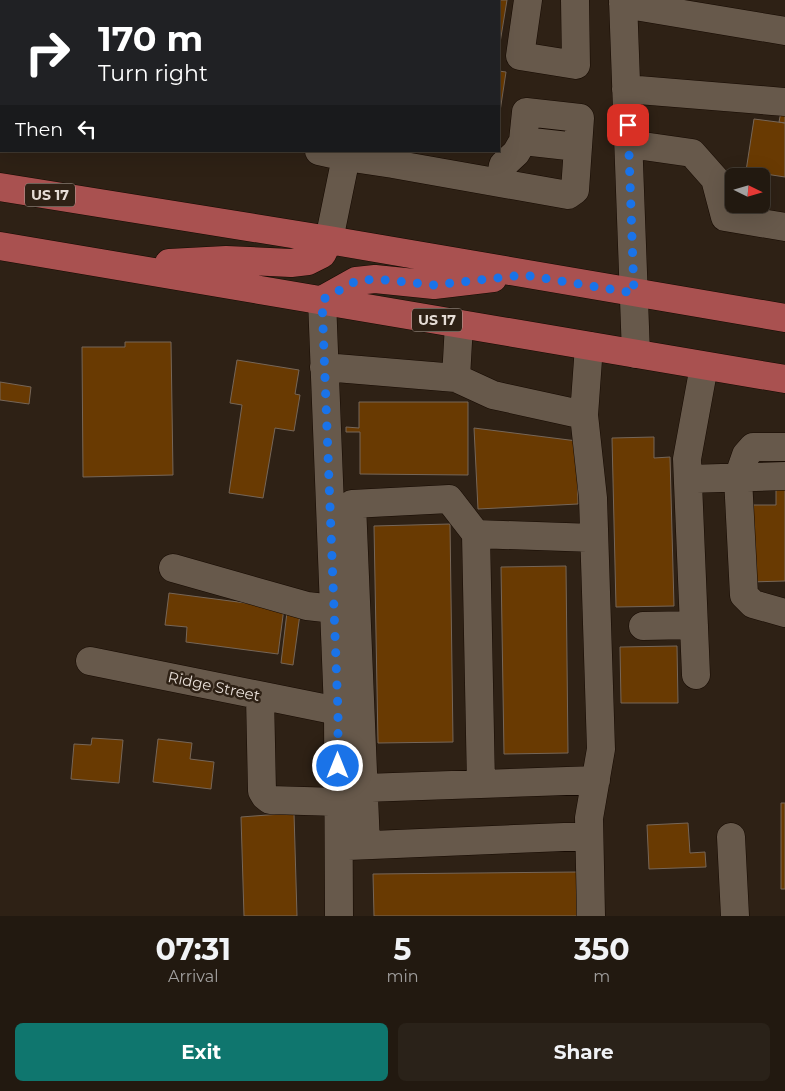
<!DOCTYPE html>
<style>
body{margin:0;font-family:Montserrat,sans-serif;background:#2a2219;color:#f1f3f6;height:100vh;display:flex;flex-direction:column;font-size:19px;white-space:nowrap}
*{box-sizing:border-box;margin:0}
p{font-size:16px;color:#a2a09f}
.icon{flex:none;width:28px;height:28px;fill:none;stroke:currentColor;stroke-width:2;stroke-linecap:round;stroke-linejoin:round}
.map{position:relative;height:916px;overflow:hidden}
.drawer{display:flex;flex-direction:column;background:#221910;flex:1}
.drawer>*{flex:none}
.banner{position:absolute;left:0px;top:0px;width:500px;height:152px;box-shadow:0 5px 20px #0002,0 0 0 1px #3f3830;background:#202124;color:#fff;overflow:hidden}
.needle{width:32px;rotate:95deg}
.buttons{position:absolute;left:725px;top:168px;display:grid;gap:10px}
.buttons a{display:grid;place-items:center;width:45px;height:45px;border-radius:8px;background:#221910;box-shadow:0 5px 20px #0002,0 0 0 1px #3f3830;font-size:25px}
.pin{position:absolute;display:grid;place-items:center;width:42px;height:42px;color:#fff;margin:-21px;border-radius:10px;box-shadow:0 2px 8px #0006}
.me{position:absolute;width:55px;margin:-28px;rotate:0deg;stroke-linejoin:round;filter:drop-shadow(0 0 4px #0008)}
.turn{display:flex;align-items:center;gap:18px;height:105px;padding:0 15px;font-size:22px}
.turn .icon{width:65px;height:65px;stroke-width:2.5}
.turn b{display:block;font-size:35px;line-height:42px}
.then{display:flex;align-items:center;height:48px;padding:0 15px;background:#0003;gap:10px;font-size:19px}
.eta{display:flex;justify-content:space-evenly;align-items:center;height:85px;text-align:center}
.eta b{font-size:30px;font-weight:700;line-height:35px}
.primary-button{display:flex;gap:10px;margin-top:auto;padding:10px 15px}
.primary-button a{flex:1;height:58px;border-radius:8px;background:#0f766e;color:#fff;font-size:20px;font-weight:700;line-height:58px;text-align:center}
.primary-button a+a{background:#2a2219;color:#f1f3f6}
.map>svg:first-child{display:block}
.building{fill:#693a02;stroke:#766658}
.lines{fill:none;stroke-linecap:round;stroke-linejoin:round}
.minor-casing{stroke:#160a02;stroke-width:29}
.major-casing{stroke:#160a02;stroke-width:29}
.minor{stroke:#67594b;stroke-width:28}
.major{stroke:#a95150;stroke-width:28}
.route{stroke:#1a73e8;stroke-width:9;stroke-dasharray:0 16.2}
.labels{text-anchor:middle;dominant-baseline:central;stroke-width:5;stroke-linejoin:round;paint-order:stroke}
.shield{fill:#2e2115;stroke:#afa59c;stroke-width:1}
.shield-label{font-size:14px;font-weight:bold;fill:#e6ddd6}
.street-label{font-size:15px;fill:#e6ddd6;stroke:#2e2115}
</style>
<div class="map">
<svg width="785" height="916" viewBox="0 0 785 916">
<rect width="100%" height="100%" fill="#2e2115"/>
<path class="building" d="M66,0h70l8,1h-78z
M451,0h56l-8,49v-48h-48z
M499,71l7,1 -7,46z
M785,91v32l-6,-1z
M754,119l31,4v54l-39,-6z
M125,342h46l2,133 -90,2 -1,-130h43z
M237,360l62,10 -4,24 5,1 -6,36 -19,-3 -12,70 -34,-5 13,-88 -12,-2z
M0,382l31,5 -2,17 -29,-4z
M359,402h109v73l-108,-1v-42h-14v-5l13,1z
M474,428l103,13 1,63 -100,5z
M654,437v21l16,-1 4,149 -58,1 -4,-169z
M776,485h9v96l-35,1 -1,-77h27z
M450,524l3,218 -75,1 -4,-217z
M566,566l2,187 -64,1 -3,-187z
M169,593l115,15 -6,46 -92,-12 1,-15 -22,-2z
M287,612l13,2 -7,51 -12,-2z
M677,646l1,57h-57l-1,-56z
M92,738l31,2 -4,43 -48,-4 3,-35 17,1z
M158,739l34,4 -2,16 24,3 -3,27 -58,-7z
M781,803h4v86h-4z
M294,813l3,103h-53l-3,-99z
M688,823l2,30 15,-1 1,15 -57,2 -2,-44z
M577,872v44h-203l-1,-42z"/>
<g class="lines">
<defs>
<path id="minor" d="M528,0l-8,56 56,9 -1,-65
M623,0l13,354
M422,1l1,-1
M623,4l162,27
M626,89l159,13
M523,141l54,6
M629,144l63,9 23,26 10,38 60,10
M319,151l27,6 -17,83
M346,157l47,7 2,-13
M393,164l175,31 7,-5 5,-72 -54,-6 -3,29 -7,12 -13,12 -3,18
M322,300l16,411 1,205
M589,346l-5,69 9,83 8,251 -12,69 2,98
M324,367l132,11 3,-54
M456,378l37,17 91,20
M785,447h-32l-7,8 -8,23 6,117 9,9 32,9
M688,479l97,-3
M476,534l5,250
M173,568l134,38 27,3
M643,626l51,-1
M90,661l248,50
M696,675l-9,-216 17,-93
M260,696l2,95 3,5 5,4 68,2
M364,788l232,-8
M731,837l4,79
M366,845l-14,-341 97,-5 27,35 118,4
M348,846l241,-10"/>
<path id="major" d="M0,187l329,53 456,78
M0,246l785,133
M169,263l57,-3 65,3 17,-2 14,-7 7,-14
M322,300l34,-19 19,-2 59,6 59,-7"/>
</defs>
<use href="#minor" class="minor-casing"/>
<use href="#major" class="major-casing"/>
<use href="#minor" class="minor"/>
<use href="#major" class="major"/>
</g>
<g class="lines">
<path class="route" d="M338,766v-54l-16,-412 34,-19 20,-2 58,6 90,-10 110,18 -6,-168"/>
</g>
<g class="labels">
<g class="shield">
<rect x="25" y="183.5" width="50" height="23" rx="4"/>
<rect x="412" y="308.5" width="50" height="23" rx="4"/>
</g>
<g class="shield-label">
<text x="50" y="195">US 17</text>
<text x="437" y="320">US 17</text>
</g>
<g class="street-label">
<text transform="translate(214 686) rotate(12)">Ridge Street</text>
</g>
</g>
</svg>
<div class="buttons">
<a><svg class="needle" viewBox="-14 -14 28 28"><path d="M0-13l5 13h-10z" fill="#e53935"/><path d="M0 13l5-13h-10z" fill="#a2a09f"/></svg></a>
</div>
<div class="pin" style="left:628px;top:125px;background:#d93025"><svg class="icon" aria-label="arrive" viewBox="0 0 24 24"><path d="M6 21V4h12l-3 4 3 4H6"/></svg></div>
<svg class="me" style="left:338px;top:766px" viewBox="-20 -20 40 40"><circle r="17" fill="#1a73e8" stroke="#fff" stroke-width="3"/><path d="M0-11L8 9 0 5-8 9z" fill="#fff"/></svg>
<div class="banner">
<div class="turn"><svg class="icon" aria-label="right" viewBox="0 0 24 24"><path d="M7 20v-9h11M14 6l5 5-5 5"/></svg><div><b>170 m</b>Turn right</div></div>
<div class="then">Then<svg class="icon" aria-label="left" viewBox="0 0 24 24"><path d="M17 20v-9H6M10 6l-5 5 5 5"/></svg></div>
</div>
</div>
<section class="drawer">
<div class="eta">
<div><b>07:31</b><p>Arrival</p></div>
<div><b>5</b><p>min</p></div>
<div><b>350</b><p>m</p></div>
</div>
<div class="primary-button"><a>Exit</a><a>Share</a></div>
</section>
